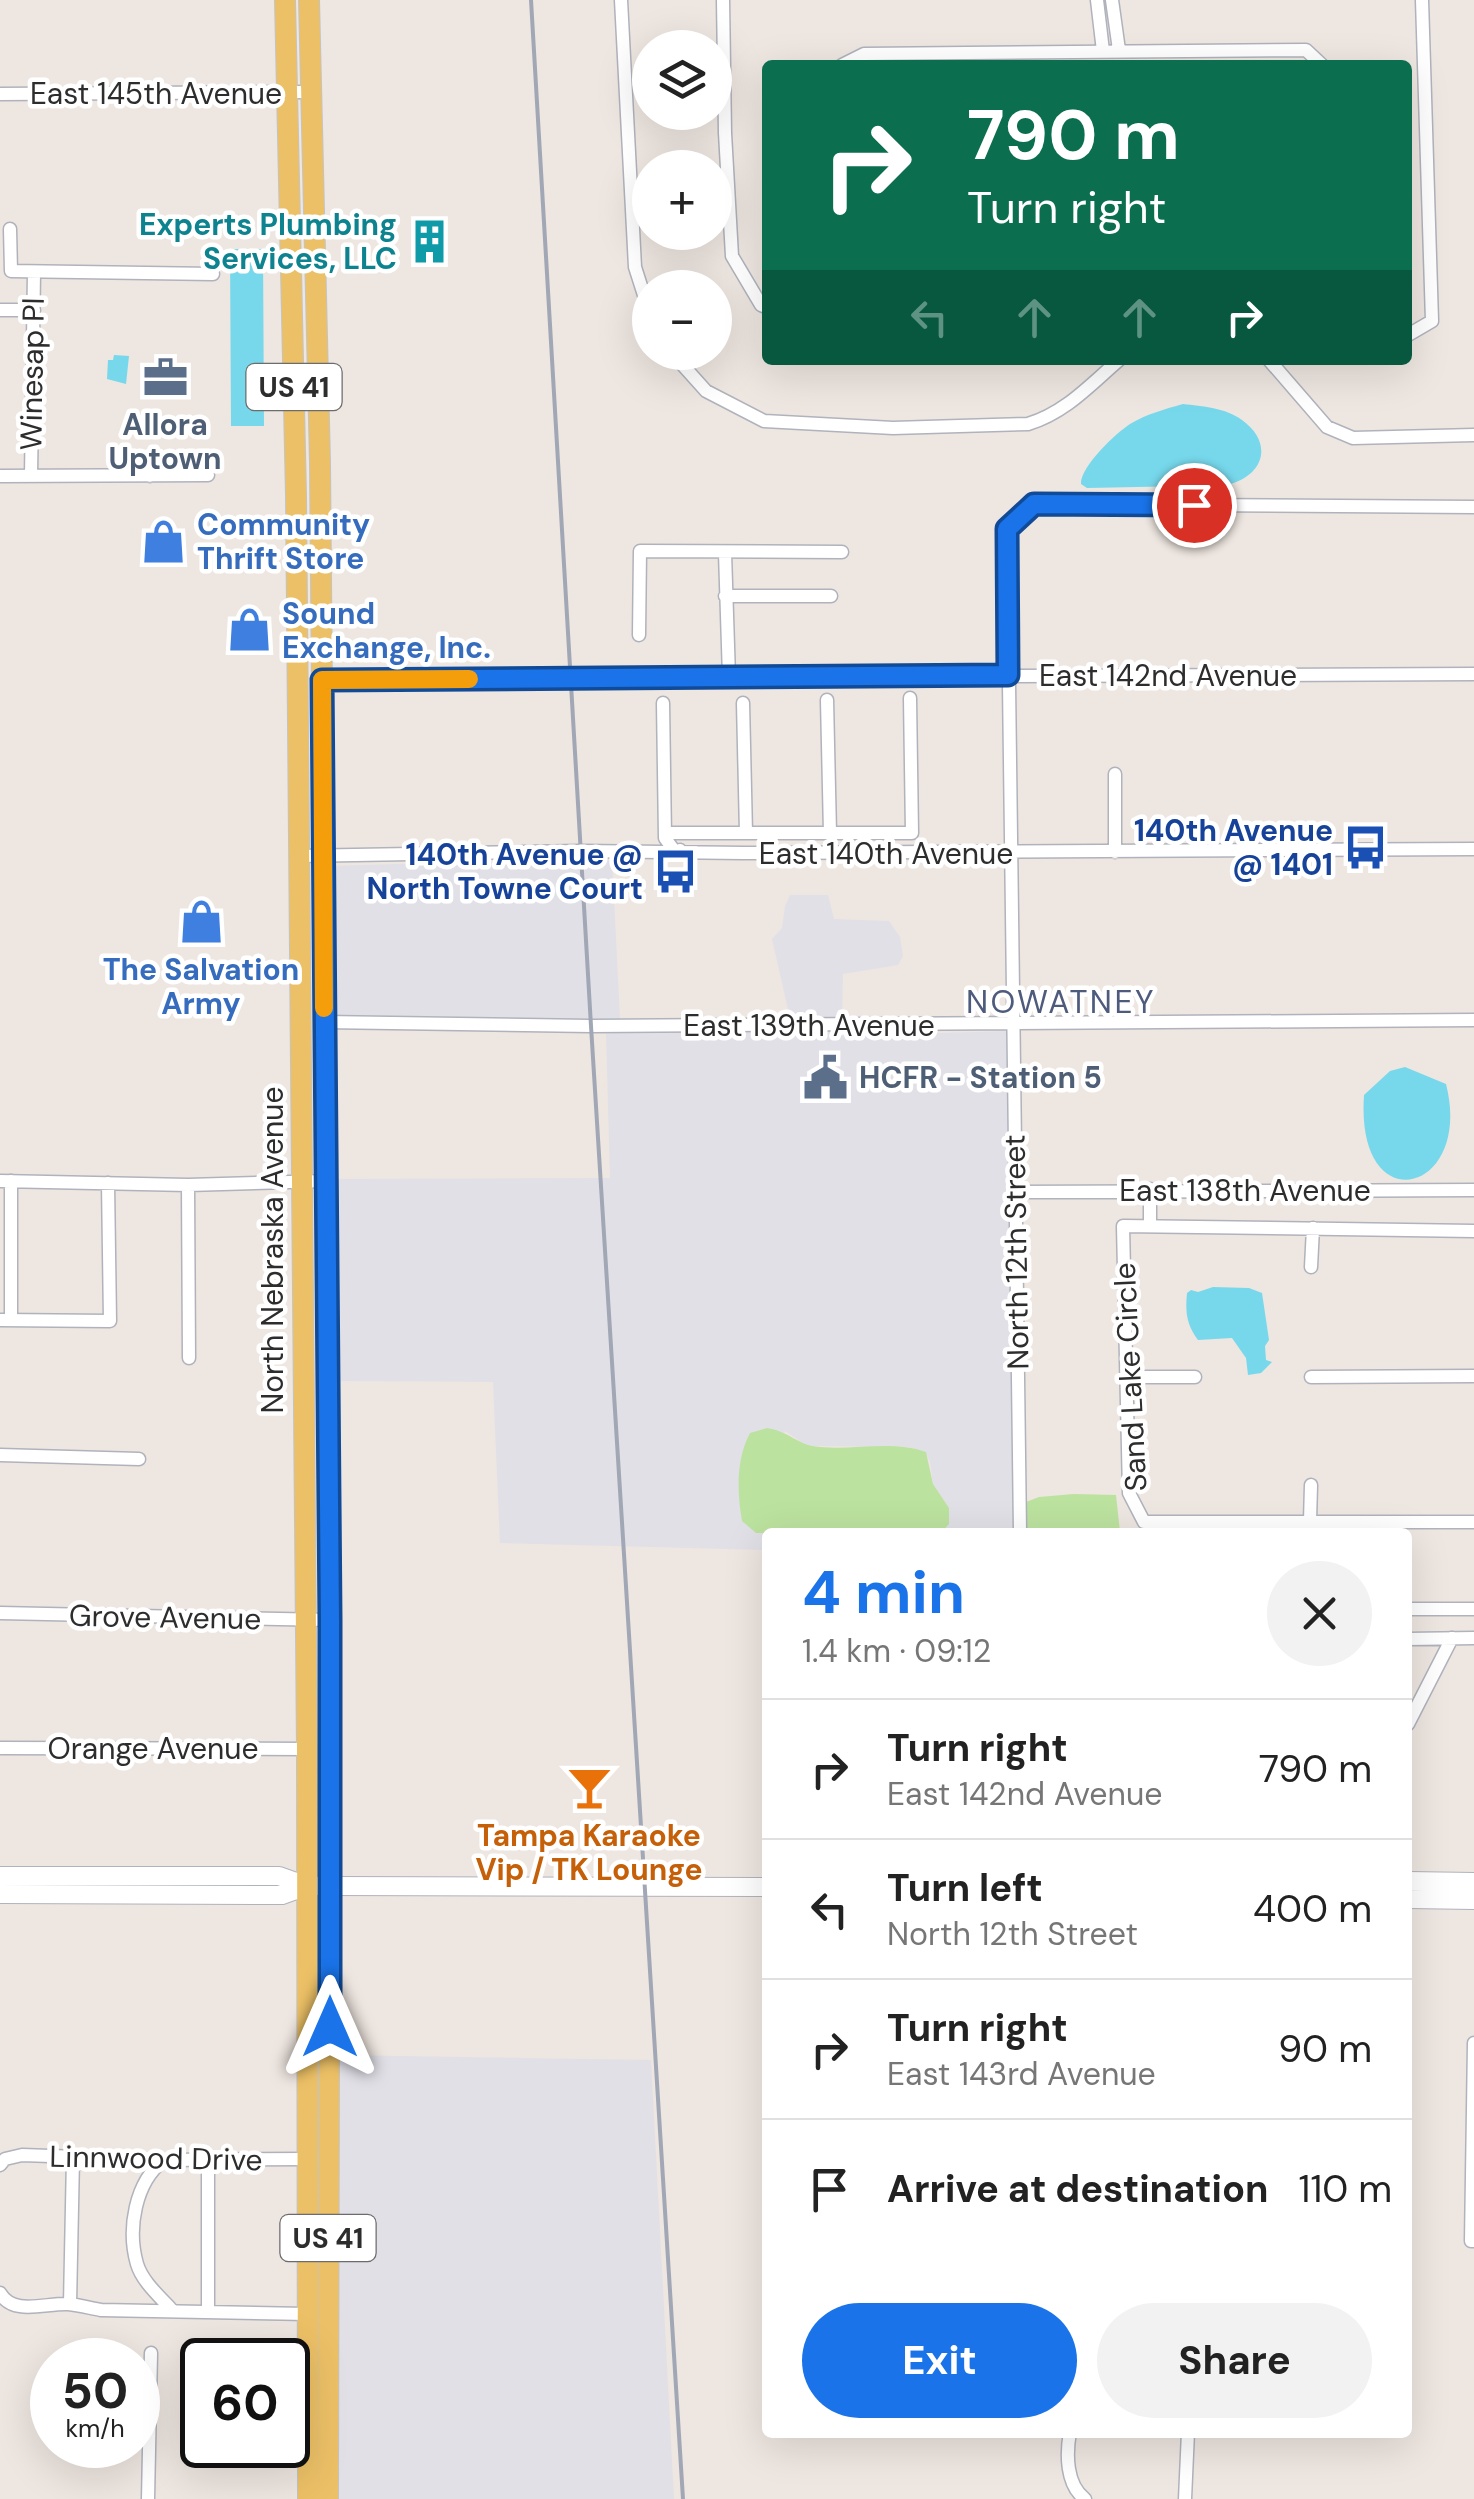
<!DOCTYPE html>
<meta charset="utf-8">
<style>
body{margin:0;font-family:"DM Sans",sans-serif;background:#f2f2f2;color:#222;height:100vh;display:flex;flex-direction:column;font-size:38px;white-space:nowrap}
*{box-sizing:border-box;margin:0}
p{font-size:32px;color:#767676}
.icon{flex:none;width:55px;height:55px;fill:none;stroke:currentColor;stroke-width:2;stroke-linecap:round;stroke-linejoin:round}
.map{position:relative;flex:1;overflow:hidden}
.panel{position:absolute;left:762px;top:1528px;width:650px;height:910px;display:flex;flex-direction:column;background:#fff;border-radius:10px;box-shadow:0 10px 40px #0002}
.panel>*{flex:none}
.top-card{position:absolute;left:762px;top:60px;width:650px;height:305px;border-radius:10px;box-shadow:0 10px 40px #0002;background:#0b6e4f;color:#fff;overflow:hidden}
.tools{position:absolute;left:632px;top:30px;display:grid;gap:20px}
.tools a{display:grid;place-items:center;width:100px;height:100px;border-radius:50%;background:#fff;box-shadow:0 10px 40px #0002;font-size:50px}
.speed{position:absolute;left:30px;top:2338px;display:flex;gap:20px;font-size:50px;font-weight:700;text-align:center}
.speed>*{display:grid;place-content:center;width:130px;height:130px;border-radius:50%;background:#fff;box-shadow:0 10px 40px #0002;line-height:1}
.speed small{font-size:25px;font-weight:400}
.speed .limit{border:5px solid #111;border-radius:15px;background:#fff;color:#111}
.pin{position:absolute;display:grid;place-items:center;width:85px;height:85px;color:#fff;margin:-42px;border:5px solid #fff;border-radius:50%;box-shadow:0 2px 10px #0007}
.me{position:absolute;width:110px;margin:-55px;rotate:0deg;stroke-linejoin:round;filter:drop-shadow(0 0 8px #0008)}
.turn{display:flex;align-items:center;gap:35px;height:210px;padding:0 40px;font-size:45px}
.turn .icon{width:130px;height:130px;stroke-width:2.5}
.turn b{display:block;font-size:70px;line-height:85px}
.lanes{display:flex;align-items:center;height:95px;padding:0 40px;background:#0003;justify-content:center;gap:50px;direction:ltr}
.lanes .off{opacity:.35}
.round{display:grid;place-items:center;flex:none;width:105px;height:105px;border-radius:52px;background:#f2f2f2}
.headline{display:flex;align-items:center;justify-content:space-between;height:170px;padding:0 40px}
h1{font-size:60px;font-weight:700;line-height:75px;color:#1a73e8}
.button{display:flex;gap:20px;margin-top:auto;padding:20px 40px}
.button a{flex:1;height:115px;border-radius:60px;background:#1a73e8;color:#fff;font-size:40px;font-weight:700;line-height:115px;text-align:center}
.button a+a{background:#f2f2f2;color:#222}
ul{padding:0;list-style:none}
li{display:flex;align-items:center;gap:30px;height:140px;padding:0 40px;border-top:2px solid #e0e0e0}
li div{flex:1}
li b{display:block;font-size:38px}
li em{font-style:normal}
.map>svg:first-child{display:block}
.industrial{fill:#e1e0e7}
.green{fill:#bce29f}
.water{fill:#77d8eb}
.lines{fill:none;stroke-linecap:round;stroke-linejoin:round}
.street-casing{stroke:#b0b3bc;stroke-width:15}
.secondary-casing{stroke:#b0b3bc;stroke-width:20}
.primary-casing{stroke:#c4c4c4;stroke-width:22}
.street{stroke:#fff;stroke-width:12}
.secondary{stroke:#fff;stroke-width:18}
.primary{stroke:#ecc066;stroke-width:20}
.rail{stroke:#a2a7b6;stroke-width:4}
.route-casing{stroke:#114b97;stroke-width:25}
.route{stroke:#1a73e8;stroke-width:18}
.slow{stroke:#f59e0b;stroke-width:18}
.labels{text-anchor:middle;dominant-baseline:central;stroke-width:9;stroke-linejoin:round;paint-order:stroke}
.shield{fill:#fff;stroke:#6c6c6c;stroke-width:2.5}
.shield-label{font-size:28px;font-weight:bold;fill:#2d2d2d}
.street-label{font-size:30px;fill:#2d2d2d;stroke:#fff}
.culture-label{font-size:30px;font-weight:bold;fill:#0d838f;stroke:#fff;text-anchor:end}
.service-label{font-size:30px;font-weight:bold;fill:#4e5e75;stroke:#fff}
.shop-label{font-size:30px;font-weight:bold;fill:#366cbe;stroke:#fff;text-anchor:start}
.transit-label{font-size:30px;font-weight:bold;fill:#164399;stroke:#fff;text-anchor:end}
.food-label{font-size:30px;font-weight:bold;fill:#c56008;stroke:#fff}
.neighbourhood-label{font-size:32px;letter-spacing:2.5px;fill:#4e5b7d;stroke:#fff}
</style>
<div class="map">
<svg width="1474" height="2499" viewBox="0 0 1474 2499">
<rect width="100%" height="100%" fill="#eee6e0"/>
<path class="industrial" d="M612,858l8,161 -290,-4 -2,-149z
M790,895h38l6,24 55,2 11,16 3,19 -5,9 -55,9 -1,44h-52l-18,-79 10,-11 3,-22z
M841,1031l1,5 166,-5 6,501h-72l7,-8v-16l-16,-24 -3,-22 -5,-10 -17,-5 -101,-1 -22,-15 -29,102h11v17l-267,-7 -7,-161 -160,-1 -2,-202 279,-1 -4,-146z
M337,2055l314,5 23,439h-336z"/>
<path class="green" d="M767,1428c20,3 30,15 45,18 37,6 78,-7 114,6l7,32 16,24v16l-7,8 -186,1 -14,-12c-5,-29 -6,-62 8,-88z
M1074,1494l42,1 4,37h-94v-30l13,-5z"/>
<path class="water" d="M230,249h33l1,177h-33z
M114,355l15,1 -3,28 -19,-5 1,-19h5z
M1183,404c19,2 43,4 59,16 33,24 21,57 -16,65 -12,3 -27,1 -39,1 -33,1 -67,1 -100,2l-6,-4c-1,-17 35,-51 49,-60 17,-10 35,-15 53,-20z
M1405,1067l41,17c28,110 -91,140 -82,11l26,-24z
M1213,1287l36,1 13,5 7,47 -4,6 1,14 6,2 -11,11 -13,2 -2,-17 -14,-20 -34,2c-11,-15 -13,-27 -11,-47l4,-3 7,2z"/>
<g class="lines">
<defs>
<path id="street" d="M621,0l14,267 15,47
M723,0l2,133 7,123 29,49 7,3
M1097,0l6,51
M1112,0l7,50
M842,65l22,-11 442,-4 16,15
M0,94l311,-2
M10,229l1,42 202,3
M0,310h34
M1408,335l24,-14 -10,-321
M671,352l35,39 58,30 129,7 135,-4c37,-11 62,-39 91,-64
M1269,360l58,67 26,11 121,-3
M0,476l208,-1
M31,476l3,-204
M150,476l9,-10 14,-1 8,10
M725,553l4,124
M725,596h106
M639,635l1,-84 202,1
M321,679l1153,-5
M827,700l3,133
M663,703l2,135 11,15 4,-3
M743,703l3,130
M1115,774v78
M665,833h247l-2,-135
M298,856l283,-5 163,2 730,-4
M324,1022l267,4 883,-6
M0,1181l188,4 137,-4
M11,1181v138
M188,1185l1,173
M1015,1192l459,-2
M1150,1226v-37
M1474,1231l-351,-5 6,267 15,29h330
M1311,1267l2,-39
M0,1320l110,1 -2,-138
M1127,1377h68
M1311,1377l163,-1
M0,1455l139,4
M1310,1521l1,-36
M1020,1532l-13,-1003 27,-25 440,3
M1408,1609h66
M0,1613l330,7
M1408,1639l66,-1
M1408,1724l44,-86
M0,1748l307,1
M1474,2043l-3,198h3
M208,2159v151
M164,2160c-29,22 -37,69 -27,104 5,17 22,32 34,45
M0,2165l5,-6 17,-4 142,5 143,-1
M0,2293c13,23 45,10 68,11 11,1 22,4 33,6l206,4
M70,2304l3,-146
M1070,2432c-4,22 -4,53 15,67
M148,2499l3,-146
M1185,2499l3,-67"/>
<path id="secondary" d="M0,1876h279l28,10h23l438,1
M1408,1881l66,1
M0,1894l282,1 25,-9
M1408,1899l66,1"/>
<path id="primary" d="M285,0l11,495 11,1254 1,750
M309,0l11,463 10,1157 -2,879"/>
</defs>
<use href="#street" class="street-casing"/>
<use href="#secondary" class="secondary-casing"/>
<use href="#primary" class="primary-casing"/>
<use href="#street" class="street"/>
<use href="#secondary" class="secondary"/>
<use href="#primary" class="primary"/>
<path class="rail" d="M531,0l60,1026 92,1473"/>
</g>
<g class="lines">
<defs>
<path id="route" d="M330,2027v-407l-8,-940 686,-5 -1,-146 27,-25 160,1"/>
</defs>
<use href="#route" class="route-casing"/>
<use href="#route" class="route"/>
<path class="slow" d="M324,1008l-2,-328 147,-1"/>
</g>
<defs>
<symbol id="building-bare" viewBox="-9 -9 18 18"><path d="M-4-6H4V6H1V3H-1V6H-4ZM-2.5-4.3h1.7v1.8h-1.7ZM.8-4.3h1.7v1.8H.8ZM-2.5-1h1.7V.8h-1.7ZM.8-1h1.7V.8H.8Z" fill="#0f9aa8" stroke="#fff" stroke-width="2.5" paint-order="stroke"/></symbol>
<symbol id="office-bare" viewBox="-9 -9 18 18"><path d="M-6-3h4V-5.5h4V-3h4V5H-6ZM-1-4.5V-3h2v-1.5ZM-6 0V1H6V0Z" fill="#5c6f8a" stroke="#fff" stroke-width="2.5" paint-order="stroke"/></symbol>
<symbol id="shop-bare" viewBox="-9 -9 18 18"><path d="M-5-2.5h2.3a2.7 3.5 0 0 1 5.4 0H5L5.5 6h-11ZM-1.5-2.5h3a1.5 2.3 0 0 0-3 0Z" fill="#3f7fe0" stroke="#fff" stroke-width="2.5" paint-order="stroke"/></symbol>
<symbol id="bus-bare" viewBox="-9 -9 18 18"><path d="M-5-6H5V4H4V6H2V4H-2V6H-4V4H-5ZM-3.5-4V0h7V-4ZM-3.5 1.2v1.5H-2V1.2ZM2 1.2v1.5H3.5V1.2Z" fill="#1a4fb4" stroke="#fff" stroke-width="2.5" paint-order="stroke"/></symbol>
<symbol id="civic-bare" viewBox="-9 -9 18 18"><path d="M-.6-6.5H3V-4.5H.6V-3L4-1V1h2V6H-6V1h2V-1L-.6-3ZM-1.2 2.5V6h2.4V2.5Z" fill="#5c6f8a" stroke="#fff" stroke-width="2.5" paint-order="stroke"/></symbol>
<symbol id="bar-bare" viewBox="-9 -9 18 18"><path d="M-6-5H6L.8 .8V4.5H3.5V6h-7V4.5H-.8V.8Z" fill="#e8710a" stroke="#fff" stroke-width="2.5" paint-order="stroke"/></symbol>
</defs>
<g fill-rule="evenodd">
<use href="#building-bare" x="398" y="210" width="63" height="63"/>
<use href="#office-bare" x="134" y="346" width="63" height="63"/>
<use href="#shop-bare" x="132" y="510" width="63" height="63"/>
<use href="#shop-bare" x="218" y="598" width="63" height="63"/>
<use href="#bus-bare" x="1334" y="816" width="63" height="63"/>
<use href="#bus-bare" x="644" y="840" width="63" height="63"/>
<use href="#shop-bare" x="170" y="890" width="63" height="63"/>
<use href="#civic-bare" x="794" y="1046" width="63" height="63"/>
<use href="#bar-bare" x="558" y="1756" width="63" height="63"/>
</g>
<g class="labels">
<g class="shield">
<rect x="246.5" y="364" width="95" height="46" rx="8"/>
<rect x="280.5" y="2215" width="95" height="46" rx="8"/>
</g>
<g class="shield-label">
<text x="294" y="387">US 41</text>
<text x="328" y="2238">US 41</text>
</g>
<g class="street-label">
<text x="156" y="93">East 145th Avenue</text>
<text transform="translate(32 374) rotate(-89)">Winesap Pl</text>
<text x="1168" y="675">East 142nd Avenue</text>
<text x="886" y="853">East 140th Avenue</text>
<text x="809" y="1025">East 139th Avenue</text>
<text x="1245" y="1190">East 138th Avenue</text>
<text transform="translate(272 1250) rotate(-90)">North Nebraska Avenue</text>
<text transform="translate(1016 1252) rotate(-91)">North 12th Street</text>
<text transform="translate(1130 1377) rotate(-93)">Sand Lake Circle</text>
<text transform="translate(165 1617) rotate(1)">Grove Avenue</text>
<text x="153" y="1748">Orange Avenue</text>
<text transform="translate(156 2158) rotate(1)">Linnwood Drive</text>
</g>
<g class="culture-label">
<text x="397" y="224">Experts Plumbing<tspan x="397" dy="34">Services, LLC</tspan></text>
</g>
<g class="service-label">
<text x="165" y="424">Allora<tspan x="165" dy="34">Uptown</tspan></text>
<text x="859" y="1077" text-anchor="start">HCFR - Station 5</text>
</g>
<g class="shop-label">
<text x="197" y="524">Community<tspan x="197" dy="34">Thrift Store</tspan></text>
<text x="282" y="613">Sound<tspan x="282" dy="34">Exchange, Inc.</tspan></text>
<text x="201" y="969" text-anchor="middle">The Salvation<tspan x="201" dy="34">Army</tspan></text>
</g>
<g class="transit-label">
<text x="1333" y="830">140th Avenue<tspan x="1333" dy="34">@ 1401</tspan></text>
<text x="643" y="854">140th Avenue @<tspan x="643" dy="34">North Towne Court</tspan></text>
</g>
<g class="food-label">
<text x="589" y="1835">Tampa Karaoke<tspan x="589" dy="34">Vip / TK Lounge</tspan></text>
</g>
<g class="neighbourhood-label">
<text x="1061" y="1002">NOWATNEY</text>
</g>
</g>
</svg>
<div class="tools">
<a><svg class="icon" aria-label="layers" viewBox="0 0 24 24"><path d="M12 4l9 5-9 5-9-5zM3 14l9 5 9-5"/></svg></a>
<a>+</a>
<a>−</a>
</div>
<div class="speed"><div>50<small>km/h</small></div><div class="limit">60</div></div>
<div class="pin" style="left:1194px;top:505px;background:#d93025"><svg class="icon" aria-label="arrive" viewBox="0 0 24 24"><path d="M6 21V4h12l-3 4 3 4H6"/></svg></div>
<svg class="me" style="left:330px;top:2027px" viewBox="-20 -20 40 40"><path d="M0-17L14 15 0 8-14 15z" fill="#1a73e8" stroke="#fff" stroke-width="4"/></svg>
<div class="top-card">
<div class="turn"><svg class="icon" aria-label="right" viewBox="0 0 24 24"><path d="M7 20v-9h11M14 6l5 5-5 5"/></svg><div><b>790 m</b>Turn right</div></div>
<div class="lanes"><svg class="icon off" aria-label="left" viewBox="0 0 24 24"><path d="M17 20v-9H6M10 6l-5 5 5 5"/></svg><svg class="icon off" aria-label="ahead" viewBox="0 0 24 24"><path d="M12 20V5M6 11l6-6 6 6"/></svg><svg class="icon off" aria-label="ahead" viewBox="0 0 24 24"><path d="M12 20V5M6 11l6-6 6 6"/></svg><svg class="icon" aria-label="right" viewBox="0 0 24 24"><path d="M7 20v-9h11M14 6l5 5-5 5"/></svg></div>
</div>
<section class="panel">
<div class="headline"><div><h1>4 min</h1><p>1.4 km · 09:12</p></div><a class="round"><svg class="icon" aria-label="close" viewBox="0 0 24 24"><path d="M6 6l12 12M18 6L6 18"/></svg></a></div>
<ul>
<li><svg class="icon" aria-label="right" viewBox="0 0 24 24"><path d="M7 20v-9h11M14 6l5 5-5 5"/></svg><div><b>Turn right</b><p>East 142nd Avenue</p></div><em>790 m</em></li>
<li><svg class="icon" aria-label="left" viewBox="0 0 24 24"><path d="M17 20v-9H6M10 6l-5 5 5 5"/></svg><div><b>Turn left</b><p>North 12th Street</p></div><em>400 m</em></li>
<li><svg class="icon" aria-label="right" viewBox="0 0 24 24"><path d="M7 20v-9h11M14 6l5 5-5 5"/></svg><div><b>Turn right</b><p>East 143rd Avenue</p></div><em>90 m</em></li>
<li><svg class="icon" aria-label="arrive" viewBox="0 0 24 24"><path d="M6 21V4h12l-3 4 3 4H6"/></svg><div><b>Arrive at destination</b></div><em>110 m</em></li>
</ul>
<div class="button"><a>Exit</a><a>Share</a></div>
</section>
</div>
